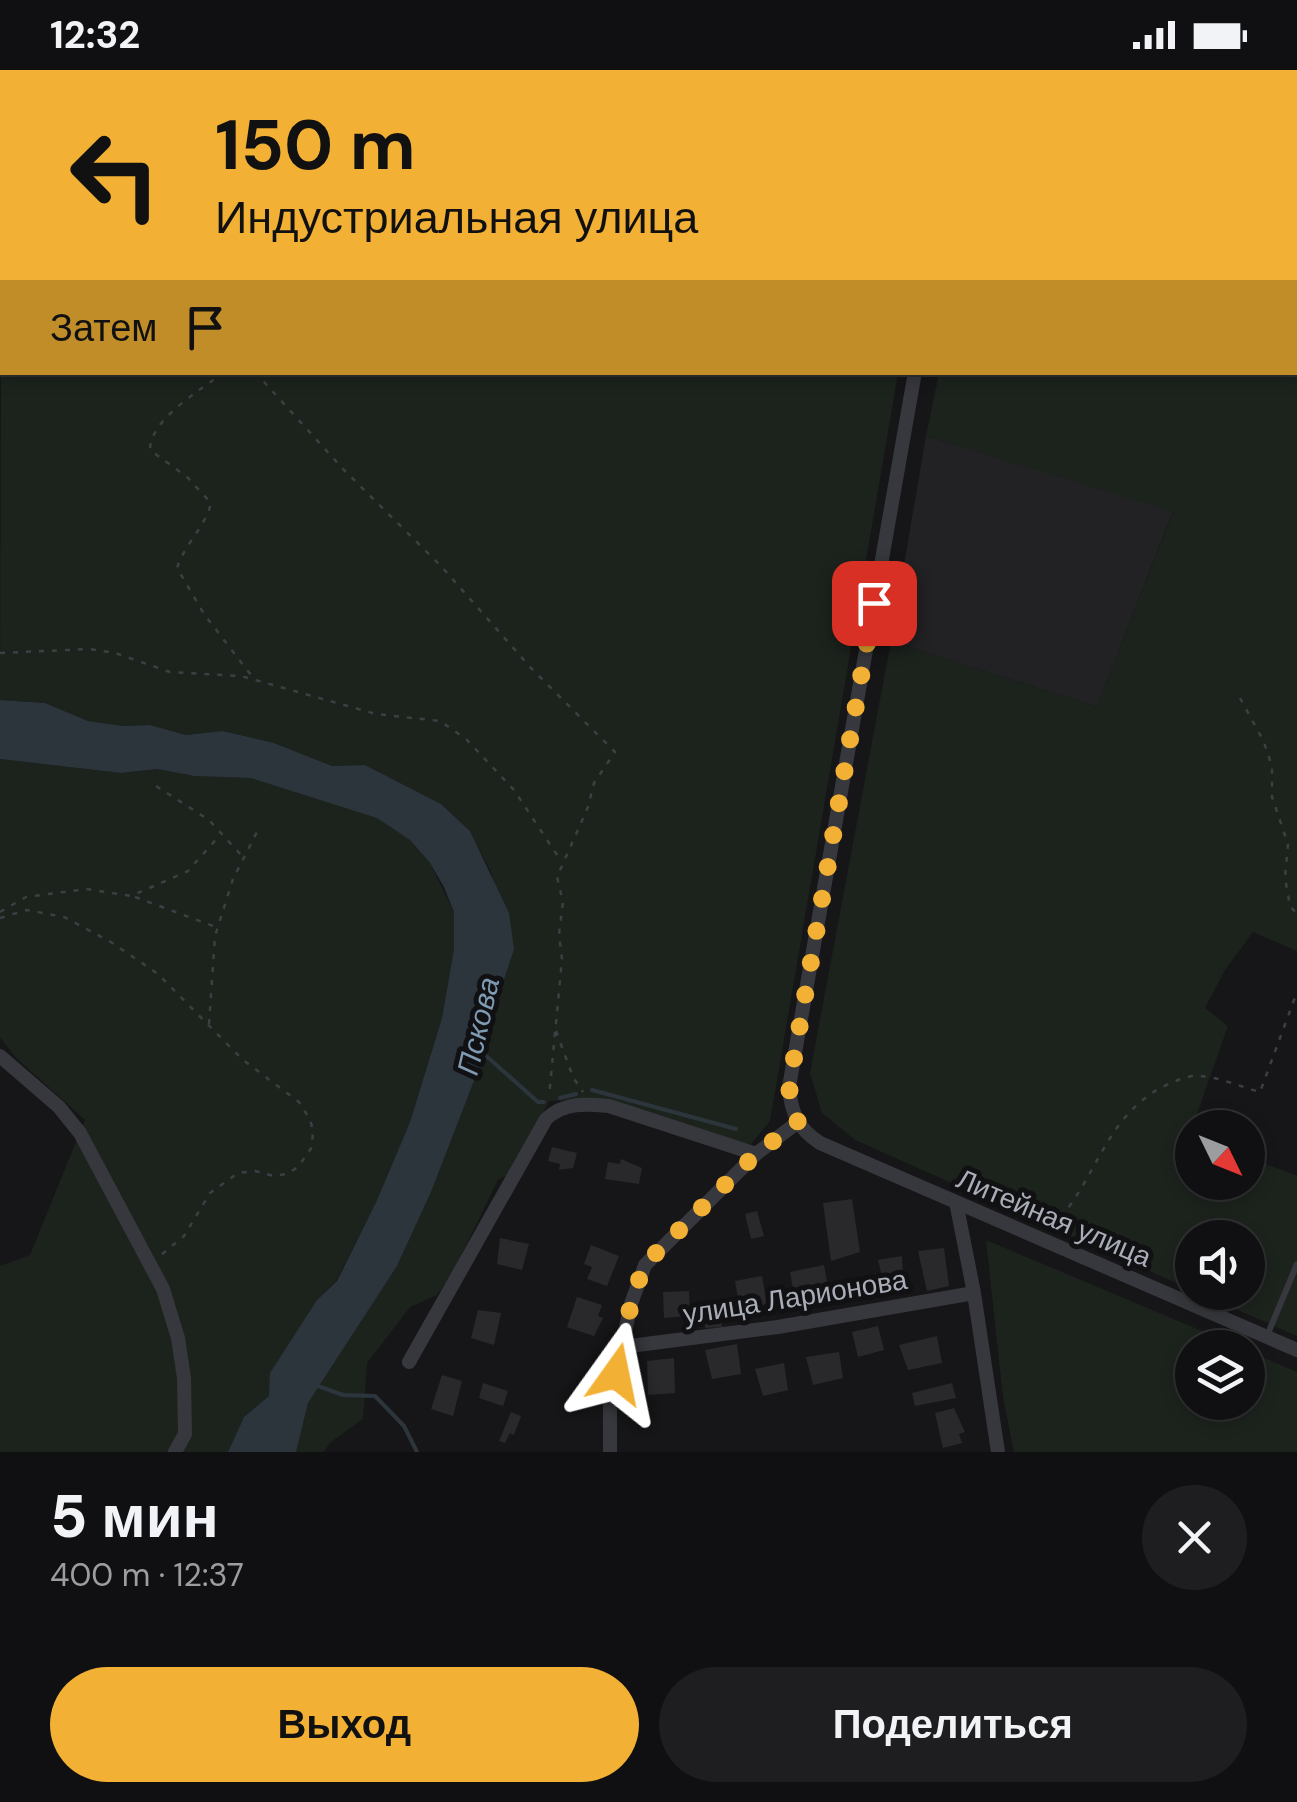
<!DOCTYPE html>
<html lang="ru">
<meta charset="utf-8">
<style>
body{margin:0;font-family:"DM Sans",sans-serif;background:#1e1e20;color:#f1f3f6;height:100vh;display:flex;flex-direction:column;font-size:38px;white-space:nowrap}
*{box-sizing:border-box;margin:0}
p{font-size:32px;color:#9c9d9f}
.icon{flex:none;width:55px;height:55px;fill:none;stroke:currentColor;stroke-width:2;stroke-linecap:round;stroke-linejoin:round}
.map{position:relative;height:1382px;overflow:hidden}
.panel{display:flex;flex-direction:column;background:#101012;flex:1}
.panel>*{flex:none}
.hud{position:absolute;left:0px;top:0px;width:1298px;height:305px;box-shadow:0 5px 15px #0003,0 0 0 2px #303032;background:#f2b134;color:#111;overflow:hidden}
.needle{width:65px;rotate:133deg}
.controls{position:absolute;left:1175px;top:1040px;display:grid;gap:20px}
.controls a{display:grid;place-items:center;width:90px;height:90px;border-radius:50%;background:#101012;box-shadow:0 5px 15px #0003,0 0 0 2px #303032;font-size:50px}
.pin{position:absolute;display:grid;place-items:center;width:85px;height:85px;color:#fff;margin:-42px;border-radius:20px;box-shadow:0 5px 15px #0006}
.me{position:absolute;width:110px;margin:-55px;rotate:12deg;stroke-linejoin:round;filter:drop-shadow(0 0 8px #0008)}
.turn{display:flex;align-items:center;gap:35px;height:210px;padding:0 50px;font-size:45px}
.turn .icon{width:130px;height:130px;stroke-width:2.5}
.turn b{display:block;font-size:70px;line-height:85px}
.then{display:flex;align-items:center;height:95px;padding:0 50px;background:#0003;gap:20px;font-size:38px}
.round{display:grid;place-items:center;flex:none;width:105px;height:105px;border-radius:52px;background:#1e1e20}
.head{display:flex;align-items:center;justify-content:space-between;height:170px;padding:0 50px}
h1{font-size:60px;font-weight:800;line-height:75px}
.button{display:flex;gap:20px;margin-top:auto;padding:20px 50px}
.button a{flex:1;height:115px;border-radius:60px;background:#f2b134;color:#111;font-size:40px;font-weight:800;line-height:115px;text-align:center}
.button a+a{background:#1e1e20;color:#f1f3f6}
.status{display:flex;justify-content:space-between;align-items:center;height:70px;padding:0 50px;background:#101012;direction:ltr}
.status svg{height:28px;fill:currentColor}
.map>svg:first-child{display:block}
.built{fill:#222225}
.green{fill:#1c231d}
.water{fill:#2c353c}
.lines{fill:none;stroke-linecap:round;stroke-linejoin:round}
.stream{stroke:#2c353c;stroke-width:4}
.building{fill:#29292c}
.path{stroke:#3d3f44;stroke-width:2.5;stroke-dasharray:5 8;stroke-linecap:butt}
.lane{stroke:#37383d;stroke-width:6}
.street{stroke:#37383d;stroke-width:14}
.route{stroke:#f2b134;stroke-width:18;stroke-dasharray:0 32.4}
.labels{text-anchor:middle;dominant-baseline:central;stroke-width:10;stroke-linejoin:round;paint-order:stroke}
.street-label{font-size:28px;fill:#a8adb8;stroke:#111113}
.water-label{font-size:30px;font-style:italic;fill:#7f9bb3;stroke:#111113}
</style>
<div class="status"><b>12:32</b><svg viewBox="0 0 49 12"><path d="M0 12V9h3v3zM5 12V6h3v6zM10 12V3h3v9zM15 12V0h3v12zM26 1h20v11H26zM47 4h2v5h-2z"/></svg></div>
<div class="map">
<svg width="1297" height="1382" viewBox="0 0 1297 1382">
<rect width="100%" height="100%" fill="#161618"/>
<path class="built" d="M1041,0h256v195l-2,-193h-256z
M926,366l247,75 -76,196 -206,-66z"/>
<path class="green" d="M4,0h997l-1,2z
M2,16v286l896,1 -128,748 -20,24 -154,-46 -47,2 -36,71 -15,8 -45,92 -16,23 -27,12 -43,56 -4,56 -32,23 -8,10h-27l12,-49 89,-137 34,-74 55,-142 10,-47 -4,-129 -22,-43 -29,-27 -76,-39 -33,1 -58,-23 -50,-12 -38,4 -36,-10 -26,1 -36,-5 -43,-18 -45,-3z
M1297,195v686l-44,-19 -28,38 -20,38 23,18 -36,102v54h56v-25l49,19v160l-98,-43 49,-1v-54h-56v52l-337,-150 -33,-27 -12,-40 81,-432 206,66 76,-195 -247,-76 13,-63 356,-1z
M0,689l121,14 36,-4 37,7 57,2 70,20 56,20 33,22 20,23 24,49v37l-12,69 -32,104 -33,78 -41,81 -19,19 -48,96 -25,21 -16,35h-228v-186l30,-11 55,-135 -70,-63 -15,-20z
M986,1170l254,107 -48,1v54h56v-51l49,21v80h-283l-11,-55z"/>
<path class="water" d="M0,630l45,3 43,18 36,5 26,-1 36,10 37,-4 51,12 58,23 33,-1 76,39 29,27 39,82 5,36 -18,54 -10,47 -55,142 -34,74 -89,137 -12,49h-68l16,-35 25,-21 1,-23 47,-73 20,-19 40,-81 33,-78 32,-104 12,-69v-37l-10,-25 -14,-24 -20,-23 -33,-22 -126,-40 -57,-2 -37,-7 -36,4 -121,-14z"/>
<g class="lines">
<path class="stream" d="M483,983l55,49h6
M592,1020l144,39
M560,1028l16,-4
M318,1316l25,9 32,1 29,30 13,26"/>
</g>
<path class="building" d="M552,1077l25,6 -4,15 -14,2 1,-6 -12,-3z
M621,1089l21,9 -3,16 -34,-5 3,-17 12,2z
M852,1129l8,53 -29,9 -8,-58z
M757,1141l7,25 -13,3 -6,-25z
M500,1168l29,6 -7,26 -25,-6z
M591,1175l28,11 -12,30 -20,-7 5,-12 -8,-3z
M944,1178l5,38 -22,5 -9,-40z
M902,1186l1,21 -20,4 -5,-21z
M824,1195l4,23 -34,7 -4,-23z
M762,1206l5,28 -27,5 -5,-28z
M689,1221l1,25 -26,2 -1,-26z
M577,1227l25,8 -4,11 5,2 -9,18 -27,-9z
M720,1235l2,22 -17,1 -1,-22z
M478,1240l23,3 -7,32 -23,-7z
M878,1256l6,24 -26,7 -6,-25z
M937,1266l5,27 -34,7 -9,-25z
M737,1274l4,30 -29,5 -7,-29z
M839,1282l4,26 -30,7 -7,-28z
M674,1288l1,35 -27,2 -1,-34z
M784,1293l4,27 -25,6 -8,-27z
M442,1305l20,6 -9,35 -22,-7z
M483,1313l25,8 -5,15 -24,-8z
M952,1313l4,15 -41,8 -3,-13z
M954,1338l11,24 -6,2 3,9 -19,5 -8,-35z
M511,1342l10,4 -7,19 -4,-2 -5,10 -6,-2z"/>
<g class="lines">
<path class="path" d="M82,0l1,2
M0,152l2,-2
M224,302c-23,18 -74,47 -74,78l37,27 24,26c-6,25 -26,40 -34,65l27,46 50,65
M255,302l89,98 97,96 90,102 84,84 -21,31 -6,24 -31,70 6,25 -4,32 3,25 -13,138
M0,583l90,-4 25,4 55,19 71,4 135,38 64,7 26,18 48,51 47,71
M1240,628l24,44 8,25v30l16,47 -3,34 5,28 7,8
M156,716l53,34 33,36
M135,827l81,30
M0,842l26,-15 60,-8 45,7 57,-25 32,-36
M0,848l27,-8 37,7 47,25 47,32 85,86 56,42 10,16 4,11 -1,18 -14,20 -11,7 -13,2 -19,-5 -17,2 -28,20 -26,43 -23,19
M209,954l6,-88 18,-57 24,-47
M556,961l17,46 10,15
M1052,1157c44,-44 51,-108 110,-140 11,-5 25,-12 37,-11 20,1 42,11 61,16l37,-100"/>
<path class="lane" d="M1267,1266l30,-72"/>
<path class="street" d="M1015,2l1,-2
M915,302l-126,715c2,25 9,42 31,56l477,207
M0,986l59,51 21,26 83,156 15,49 6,40 1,56 -10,18
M956,1132l18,91 24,159
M622,1277l156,-20 196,-34
M409,1292l137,-243c18,-17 40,-15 63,-13l147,48
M610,1382v-51l21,-97 14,-39 111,-111 42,-32"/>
</g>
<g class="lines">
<path class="route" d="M616,1304l15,-70 13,-39 112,-111 42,-32 -5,-9 -4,-26 85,-484"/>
</g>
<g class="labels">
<g class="street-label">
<text transform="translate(1054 1148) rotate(23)">Литейная улица</text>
<text transform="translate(795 1227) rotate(-9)">улица Ларионова</text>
</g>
<g class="water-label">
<text transform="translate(478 956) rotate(-77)">Пскова</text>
</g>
</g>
</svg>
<div class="controls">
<a><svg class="needle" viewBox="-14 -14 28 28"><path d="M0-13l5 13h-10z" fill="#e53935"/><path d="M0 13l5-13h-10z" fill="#9c9d9f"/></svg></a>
<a><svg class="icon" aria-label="sound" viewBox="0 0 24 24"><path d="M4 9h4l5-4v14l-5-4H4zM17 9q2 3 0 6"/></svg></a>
<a><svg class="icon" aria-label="layers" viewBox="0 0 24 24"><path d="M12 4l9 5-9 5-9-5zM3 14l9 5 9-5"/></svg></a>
</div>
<div class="pin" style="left:874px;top:533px;background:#d93025"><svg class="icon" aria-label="arrive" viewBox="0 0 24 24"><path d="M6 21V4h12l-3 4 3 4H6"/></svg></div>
<svg class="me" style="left:616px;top:1304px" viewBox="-20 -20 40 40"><path d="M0-17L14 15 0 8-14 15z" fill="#f2b134" stroke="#fff" stroke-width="4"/></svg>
<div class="hud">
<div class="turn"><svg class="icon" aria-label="left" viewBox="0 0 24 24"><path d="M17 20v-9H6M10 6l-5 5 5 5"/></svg><div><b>150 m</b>Индустриальная улица</div></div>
<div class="then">Затем<svg class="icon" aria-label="arrive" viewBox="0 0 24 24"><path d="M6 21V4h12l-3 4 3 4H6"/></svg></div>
</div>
</div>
<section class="panel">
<div class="head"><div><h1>5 мин</h1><p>400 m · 12:37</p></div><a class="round"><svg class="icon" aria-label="close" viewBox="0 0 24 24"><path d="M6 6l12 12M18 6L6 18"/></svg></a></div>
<div class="button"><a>Выход</a><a>Поделиться</a></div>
</section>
